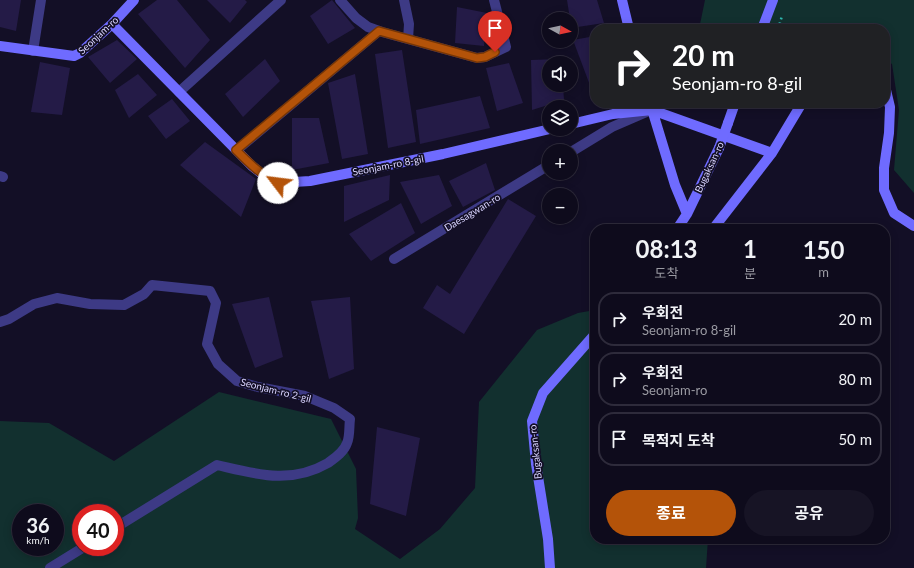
<!DOCTYPE html>
<html lang="ko">
<meta charset="utf-8">
<style>
body{margin:0;font-family:Lato,"Noto Sans KR",sans-serif;background:#171425;color:#f1f3f6;height:100vh;display:flex;flex-direction:column;font-size:15px;white-space:nowrap}
*{box-sizing:border-box;margin:0}
p{font-size:13px;color:#9b9ba3}
.icon{flex:none;width:22px;height:22px;fill:none;stroke:currentColor;stroke-width:2;stroke-linecap:round;stroke-linejoin:round}
.map{position:relative;flex:1;overflow:hidden}
.details{position:absolute;left:590px;top:224px;width:300px;height:320px;display:flex;flex-direction:column;background:#0e0b1c;border-radius:16px;box-shadow:0 2px 10px #0003,0 0 0 1px #2e2b3b}
.details>*{flex:none}
.banner{position:absolute;left:590px;top:24px;width:300px;height:84px;border-radius:16px;box-shadow:0 2px 10px #0003,0 0 0 1px #2e2b3b;background:#202124;color:#fff;overflow:hidden}
.needle{width:26px;rotate:98deg}
.buttons{position:absolute;left:542px;top:12px;display:grid;gap:8px}
.buttons a{display:grid;place-items:center;width:36px;height:36px;border-radius:50%;background:#0e0b1c;box-shadow:0 2px 10px #0003,0 0 0 1px #2e2b3b;font-size:20px}
.speed{position:absolute;left:12px;top:504px;display:flex;gap:8px;font-size:20px;font-weight:700;text-align:center}
.speed>*{display:grid;place-content:center;width:52px;height:52px;border-radius:50%;background:#0e0b1c;box-shadow:0 2px 10px #0003,0 0 0 1px #2e2b3b;line-height:1}
.speed small{font-size:10px;font-weight:400}
.speed .limit{border:6px solid #d22;background:#fff;color:#111}
.pin{position:absolute;display:grid;place-items:center;width:34px;height:34px;color:#fff;margin:-41px -17px;border-radius:50% 50% 50% 0;rotate:-45deg;box-shadow:0 0 4px #0007}
.pin .icon{rotate:45deg}
.me{position:absolute;width:44px;margin:-22px;rotate:300deg;stroke-linejoin:round;filter:drop-shadow(0 0 3px #0008)}
.turn{display:flex;align-items:center;gap:14px;height:84px;padding:0 16px;font-size:18px}
.turn .icon{width:52px;height:52px;stroke-width:2.5}
.turn b{display:block;font-size:28px;line-height:34px}
.eta{display:flex;justify-content:space-evenly;align-items:center;height:68px;text-align:center}
.eta b{font-size:24px;font-weight:700;line-height:28px}
.button{display:flex;gap:8px;margin-top:auto;padding:8px 16px}
.button a{flex:1;height:46px;border-radius:24px;background:#b45309;color:#fff;font-size:16px;font-weight:700;line-height:46px;text-align:center}
.button a+a{background:#171425;color:#f1f3f6}
ul{padding:0;list-style:none}
li{display:flex;align-items:center;gap:12px;height:54px;margin:0 8px 6px;padding:0 8px;border:2px solid #2e2b3b;border-radius:16px}
li div{flex:1}
li b{display:block;font-size:15px}
li em{font-style:normal}
.map>svg:first-child{display:block}
.green{fill:#12302f;fill-rule:evenodd}
.building{fill:#241b47}
.lines{fill:none;stroke-linecap:round;stroke-linejoin:round}
.path{stroke:#2fb8b0;stroke-width:2.5;stroke-dasharray:2 3;stroke-linecap:butt}
.street{stroke:#3d3a85;stroke-width:10}
.secondary{stroke:#6f6bff;stroke-width:10}
.secondary-bridge{stroke:#6f6bff;stroke-width:10}
.route-casing{stroke:#753606;stroke-width:10}
.route{stroke:#b45309;stroke-width:7}
.labels{text-anchor:middle;dominant-baseline:central;stroke-width:3.5;stroke-linejoin:round;paint-order:stroke}
.street-label{font-size:10px;fill:#d9d4ff;stroke:#130f26}
</style>
<div class="map">
<svg width="914" height="568" viewBox="0 0 914 568">
<rect width="100%" height="100%" fill="#130f26"/>
<path class="green" d="M705,0h209v193l-20,-23 5,-60 -7,-46 -7,-4v-31h-186z
M595,310v229h113l-2,29h-706v-147l49,2 65,38 105,-69 112,27 25,50 2,49 -3,11 45,30 40,-30 35,-41 4,-86 58,-72 41,-17zM21,513h34v34h-34zM81,513h34v34h-34z"/>
<path class="building" d="M0,0h21l-5,31 -16,-4z
M157,0h20l33,40 -25,28 -47,-54z
M207,0h38l2,2 -17,21z
M332,0l23,28 -27,16 -18,-28z
M567,0h30l7,23 -33,5v-9h-1z
M457,7l30,6 -3,33 -29,-3z
M595,36v59l-1,1 -21,-56z
M117,40l20,19 -27,24 -22,-26z
M402,50l14,92 -28,6 -13,-94z
M265,59l15,22 -37,36 -18,-23z
M561,59v4h-12v22h14l1,15 -32,10 -1,-50z
M40,62l30,6 -8,47 -31,-3z
M509,63l14,40 -26,8 -11,-43z
M138,74l19,21 -28,23 -14,-28z
M355,74l13,80 -26,5 -14,-76z
M480,96l10,32 -70,16 -4,-34z
M172,99l18,22 -24,18 -18,-23z
M292,118h27l10,45 -37,7z
M205,142l51,37 -15,38 -61,-52z
M486,163l9,27 -32,17 -14,-26z
M390,175l-1,25 -45,22v-36z
M439,175l13,31 -31,18 -21,-42z
M508,199l28,17 -72,118 -41,-26 14,-23 13,9z
M401,203l14,30 -44,28 -22,-27z
M269,297l14,60 -28,11 -23,-64z
M350,297l4,72 -25,10 -18,-78z
M377,427l43,11 -14,78 -36,-12z"/>
<g class="lines">
<path class="path" d="M778,29l4,-13"/>
<path class="street" d="M340,0l16,18 12,9 14,5 95,26 8,-1 21,-10 -12,-47
M404,0l5,24 -1,15
M33,51l8,-51
M179,92l102,-92
M237,150l142,-119
M571,152l41,-25 37,-16
M0,176l3,1
M394,259l155,-94
M0,322l9,-3 25,-15 23,-6 33,6 34,1 20,-11 8,-9 58,6 6,12 -9,41 11,20 19,17 21,6 47,9 29,12 16,11c-1,7 0,18 -3,24 -3,9 -12,15 -19,20 -38,22 -72,11 -111,2l-102,63
M50,568l34,-21"/>
<path class="secondary" d="M622,0l7,29
M112,24l140,142 15,12 11,5 32,-2 133,-27 107,-25
M762,29l11,-29
M0,46l74,10 6,-3 32,-29 22,-24
M885,86l5,21 -1,26 -5,35v22l10,23 20,13
M650,103l25,82 12,29
M728,123l7,-20
M571,124l42,-10 39,-4 120,43
M677,229l10,-15 32,-66
M713,229l59,-76 30,-50
M550,568l-2,-29 -12,-75 -4,-43 11,-28 52,-59"/>
<path class="secondary-bridge" d="M719,148l9,-25"/>
</g>
<g class="lines">
<defs>
<path id="route" d="M278,183c-17,-8 -29,-20 -42,-33l143,-119 98,27 8,-1 10,-5"/>
</defs>
<use href="#route" class="route-casing"/>
<use href="#route" class="route"/>
</g>
<g class="labels">
<g class="street-label">
<text transform="translate(98 35) rotate(-43)">Seonjam-ro</text>
<text transform="translate(388 165) rotate(-11)">Seonjam-ro 8-gil</text>
<text transform="translate(709 167) rotate(-65)">Bugaksan-ro</text>
<text transform="translate(472 212) rotate(-31)">Daesagwan-ro</text>
<text transform="translate(276 390) rotate(14)">Seonjam-ro 2-gil</text>
<text transform="translate(535 452) rotate(-96)">Bugaksan-ro</text>
</g>
</g>
</svg>
<div class="buttons">
<a><svg class="needle" viewBox="-14 -14 28 28"><path d="M0-13l5 13h-10z" fill="#e53935"/><path d="M0 13l5-13h-10z" fill="#9b9ba3"/></svg></a>
<a><svg class="icon" aria-label="sound" viewBox="0 0 24 24"><path d="M4 9h4l5-4v14l-5-4H4zM17 9q2 3 0 6"/></svg></a>
<a><svg class="icon" aria-label="layers" viewBox="0 0 24 24"><path d="M12 4l9 5-9 5-9-5zM3 14l9 5 9-5"/></svg></a>
<a>+</a>
<a>−</a>
</div>
<div class="speed"><div>36<small>km/h</small></div><div class="limit">40</div></div>
<div class="pin" style="left:495px;top:52px;background:#d93025"><svg class="icon" aria-label="arrive" viewBox="0 0 24 24"><path d="M6 21V4h12l-3 4 3 4H6"/></svg></div>
<svg class="me" style="left:278px;top:183px" viewBox="-20 -20 40 40"><circle r="19" fill="#fff"/><path d="M0-13L10 11 0 6-10 11z" fill="#b45309"/></svg>
<div class="banner">
<div class="turn"><svg class="icon" aria-label="right" viewBox="0 0 24 24"><path d="M7 20v-9h11M14 6l5 5-5 5"/></svg><div><b>20 m</b>Seonjam-ro 8-gil</div></div>
</div>
<section class="details">
<div class="eta">
<div><b>08:13</b><p>도착</p></div>
<div><b>1</b><p>분</p></div>
<div><b>150</b><p>m</p></div>
</div>
<ul>
<li><svg class="icon" aria-label="right" viewBox="0 0 24 24"><path d="M7 20v-9h11M14 6l5 5-5 5"/></svg><div><b>우회전</b><p>Seonjam-ro 8-gil</p></div><em>20 m</em></li>
<li><svg class="icon" aria-label="right" viewBox="0 0 24 24"><path d="M7 20v-9h11M14 6l5 5-5 5"/></svg><div><b>우회전</b><p>Seonjam-ro</p></div><em>80 m</em></li>
<li><svg class="icon" aria-label="arrive" viewBox="0 0 24 24"><path d="M6 21V4h12l-3 4 3 4H6"/></svg><div><b>목적지 도착</b></div><em>50 m</em></li>
</ul>
<div class="button"><a>종료</a><a>공유</a></div>
</section>
</div>
